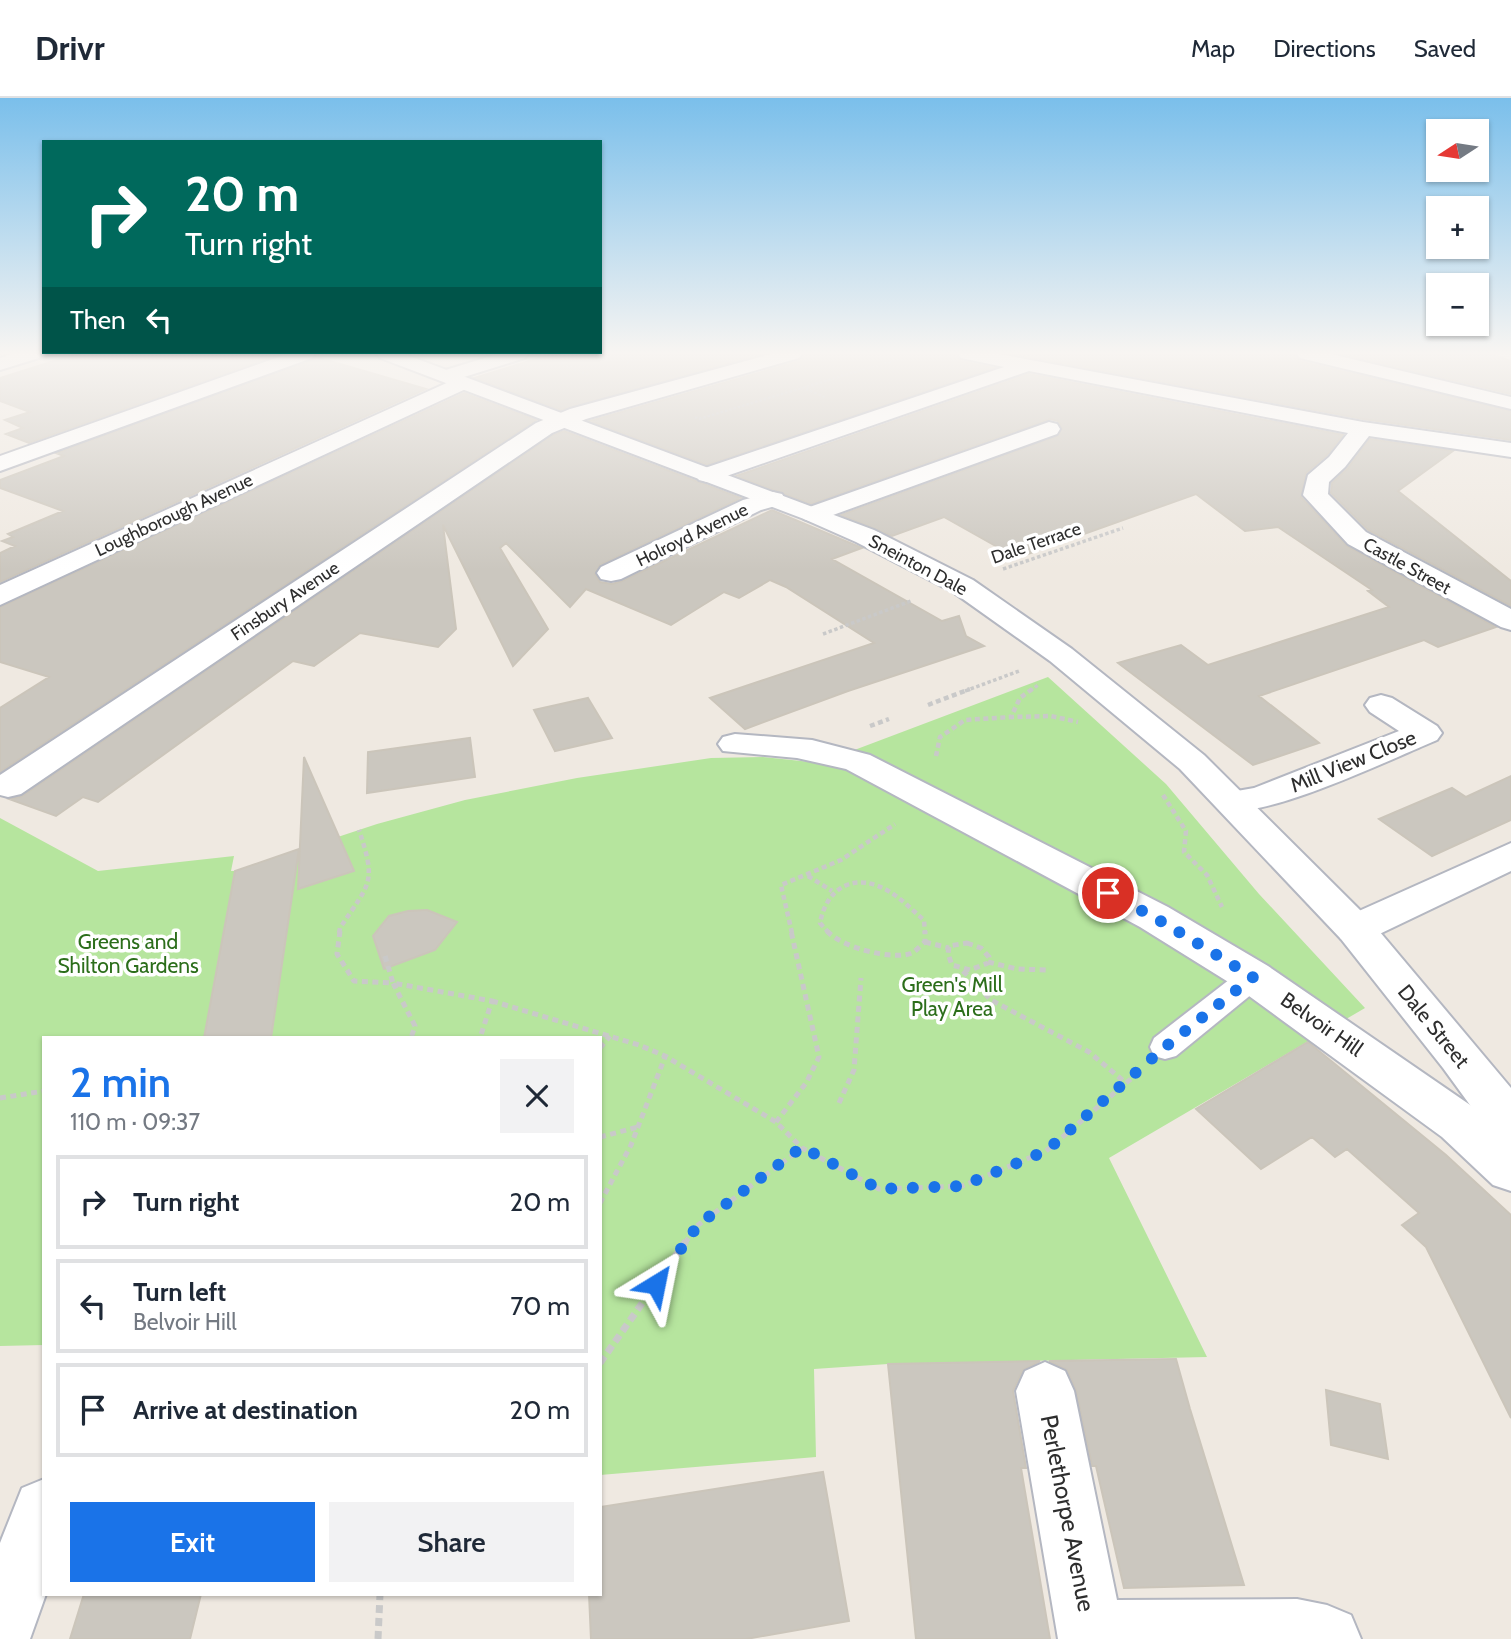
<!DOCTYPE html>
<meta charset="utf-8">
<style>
body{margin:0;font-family:Cabin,sans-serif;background:#f2f2f3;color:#1f2937;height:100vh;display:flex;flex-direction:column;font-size:26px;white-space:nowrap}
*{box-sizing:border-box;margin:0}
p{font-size:23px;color:#747a83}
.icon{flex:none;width:38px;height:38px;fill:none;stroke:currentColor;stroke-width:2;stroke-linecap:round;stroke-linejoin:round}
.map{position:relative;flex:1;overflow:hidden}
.panel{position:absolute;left:42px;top:938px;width:560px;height:560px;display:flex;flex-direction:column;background:#fff;border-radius:0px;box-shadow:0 2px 5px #0004}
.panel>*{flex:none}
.banner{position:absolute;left:42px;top:42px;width:560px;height:214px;border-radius:0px;box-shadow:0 2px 5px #0004;background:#00695c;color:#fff;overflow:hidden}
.needle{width:46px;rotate:258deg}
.controls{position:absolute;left:1426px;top:21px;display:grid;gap:14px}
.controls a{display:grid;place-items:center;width:63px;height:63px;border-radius:0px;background:#fff;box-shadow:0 2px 5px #0004;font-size:35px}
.pin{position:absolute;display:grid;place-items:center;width:60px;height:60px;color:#fff;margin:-30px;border:4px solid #fff;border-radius:50%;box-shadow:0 2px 7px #0007}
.me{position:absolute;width:77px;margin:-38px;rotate:35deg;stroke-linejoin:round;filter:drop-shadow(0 0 5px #0008)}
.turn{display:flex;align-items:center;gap:24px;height:147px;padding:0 28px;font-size:32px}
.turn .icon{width:91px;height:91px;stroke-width:2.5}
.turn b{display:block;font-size:49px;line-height:60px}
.then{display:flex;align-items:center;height:66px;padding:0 28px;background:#0003;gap:14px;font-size:26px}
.round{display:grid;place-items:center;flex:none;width:74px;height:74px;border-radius:0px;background:#f2f2f3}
.overview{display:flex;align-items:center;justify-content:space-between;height:119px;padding:0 28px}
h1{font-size:42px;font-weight:600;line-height:52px;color:#1a73e8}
.cta{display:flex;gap:14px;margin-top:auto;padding:14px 28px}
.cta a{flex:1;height:80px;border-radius:0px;background:#1a73e8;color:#fff;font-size:28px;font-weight:600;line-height:80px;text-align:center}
.cta a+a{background:#f2f2f3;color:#1f2937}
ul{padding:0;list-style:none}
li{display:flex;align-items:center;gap:21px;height:94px;margin:0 14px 10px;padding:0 14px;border:4px solid #e0e1e3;border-radius:0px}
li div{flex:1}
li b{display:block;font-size:26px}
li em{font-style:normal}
header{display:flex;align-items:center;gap:42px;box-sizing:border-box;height:98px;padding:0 35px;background:#fff;border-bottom:2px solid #e0e1e3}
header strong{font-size:33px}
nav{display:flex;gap:38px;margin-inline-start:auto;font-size:24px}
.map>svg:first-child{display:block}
.green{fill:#b6e59e}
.building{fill:#cbc7bf;stroke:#cbc5ba;stroke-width:2}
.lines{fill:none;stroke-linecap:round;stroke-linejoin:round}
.service-casing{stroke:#b4b7c1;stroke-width:4}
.minor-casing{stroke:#b4b7c1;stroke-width:4}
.tertiary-casing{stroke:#b4b7c1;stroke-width:4}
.path-far4{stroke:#c9c9c9;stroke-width:2.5;stroke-dasharray:2.5 2;stroke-linecap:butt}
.path-far3{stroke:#c9c9c9;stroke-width:3.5;stroke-dasharray:3.5 2.5;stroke-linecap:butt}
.path-far2{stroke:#c9c9c9;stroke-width:4.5;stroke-dasharray:5 3.5;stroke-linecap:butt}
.path-far1{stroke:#c9c9c9;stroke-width:5;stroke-dasharray:6 4.5;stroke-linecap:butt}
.path{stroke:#c9c9c9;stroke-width:7;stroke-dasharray:8 5;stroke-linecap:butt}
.service{fill:#fff;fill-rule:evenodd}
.minor{fill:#fff;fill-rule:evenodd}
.tertiary{fill:#fff;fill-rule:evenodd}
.route{stroke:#1a73e8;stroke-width:12;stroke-dasharray:0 21.6}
.labels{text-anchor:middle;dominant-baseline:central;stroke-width:7;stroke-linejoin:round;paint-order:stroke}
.far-street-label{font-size:18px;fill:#2e2e2e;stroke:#fff}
.street-label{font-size:21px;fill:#2e2e2e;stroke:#fff}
.park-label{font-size:21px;fill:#2c6e1b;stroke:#fff}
.near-street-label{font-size:24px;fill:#2e2e2e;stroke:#fff}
</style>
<header>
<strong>Drivr</strong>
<nav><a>Map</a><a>Directions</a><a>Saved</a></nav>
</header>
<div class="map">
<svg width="1511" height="1541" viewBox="0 0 1511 1541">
<rect width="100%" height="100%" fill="#efe9e1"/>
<path class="green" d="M1048,579l118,107 93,110 106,114 -256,150 98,199 -319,7 -74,5 2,88 -216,18v-437h-556v307l-44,1v-528l98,53 136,-15 -3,15h4l142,-47 88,-24 112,-22 134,-20 52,-1 57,6z"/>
<path class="building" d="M76,256h204l-251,89 -23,-9 17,-6 -18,-8 25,-8 -30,-11v-23z
M552,256h210l-201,56 -87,-32z
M805,256h150l5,7 34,7 -287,97 -117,-44 210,-60z
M1012,256h282l5,7 212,50v29l-148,-21z
M1341,256h151l19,7v33z
M316,259l110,32 -426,193v-29l15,-7 -13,-5 11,-4 -5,-3 55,-23 -63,-23v-8l64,-24 -8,-3 257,-93z
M1029,276l314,61 -16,20 -21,18 -5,24 46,49 149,81 -58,20 -14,-7 -165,56 60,47 -66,22 -135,-102 63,-18 27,20 181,-58 -21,-16 4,-1 -94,-63 -33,4 -49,-37 -179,64 -73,-41 -52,19 -51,-21 217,-79 4,-8 -4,-7 -8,-2 -239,85 -75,-28z
M464,295l72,27 -536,352v-64l49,-31 -49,-15v-55z
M564,333l177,67 -141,67 -5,9 5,8 12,2 10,-3 150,-71 90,38 -30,11 110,62 17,-5 7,20 18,10 -136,45 -103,38 -35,-31 164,-55 -88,-56 -16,-7 -31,18 -15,-6 -53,33 -85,-36 -16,18 -64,-64 -6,5 48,81 -35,37 -70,-141 13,104 -18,18 -78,-14 -46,33 -21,-5 -195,141 -15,-5 -27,19 -47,-17 13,-3 531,-361z
M1370,341l83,12 -55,40 113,90v25l-143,-76 -37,-37 1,-10 15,-14z
M588,600l24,40 -57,13 -21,-41z
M470,640l5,39 -108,16 1,-41z
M304,659l50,114 -56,18z
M1511,678v44l-79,36 -53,-37 73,-31 14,9z
M299,751l-28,189h-67l31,-167z
M427,812l30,12 -22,28 -51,19 -11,-33 16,-20 19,-5z
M1308,944l138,113 65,60v203l-85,-171 -24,-22 17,-12 -72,-64 -12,8 -23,-20 -51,32 -65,-60z
M1176,1261l14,50 54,176 -120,3 -28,-122h-4l-16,-76 -9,-20 -18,-9z
M1040,1263l-17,9 -10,21 13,77h-5l29,171h-134l-28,-275z
M1326,1292l54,14 8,55 -57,-14z
M823,1374l26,149 -103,18h-155l-2,-45h11v-87z
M84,1496h117l-11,45h-120z"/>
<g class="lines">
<defs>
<path id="service" d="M1253,868l10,3 4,8 -4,8 -87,71 -11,3 -11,-3 -4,-9 4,-9 89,-69z"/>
<path id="minor" d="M12,256h30l-3,4 -39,12v-12z
M287,256h28l-3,4 -312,113v-15z
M498,256h30l-3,4 -61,19 9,6 -3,4 -470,218v-20l451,-204 -12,-1 -3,-4 3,-4z
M771,256h31l-3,4 -213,61 -34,14 -531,361 -13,3 -8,-2v-20l536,-352 34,-14z
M958,256h41l364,68 148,21v14l-142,-21 -24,31 -16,15 -1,12 38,38 145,77v21l-10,-3 -153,-83 -45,-49 5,-20 21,-18 19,-24 -319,-62 -314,109 -8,2 -8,-2 -4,-5 4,-5 305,-103 -43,-9z
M1297,256h34l180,43v12l-211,-51z
M1049,324l8,2 3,5 -3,5 -235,85 -9,3 -9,-3 -4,-5 4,-5z
M773,394l9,2 3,5 -3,5 -21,6 -140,69 -10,2 -10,-2 -4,-6 4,-6 142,-67z
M1381,597l11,3 45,28 5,7 -5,7c-46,19 -174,81 -217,70l-5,-8 5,-8 34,-6 145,-57 -29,-19 -5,-7 5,-7z
M735,636l77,6 58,15 298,152 100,59 208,143 35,31v51l-18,-6 -51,-48 -204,-149 -98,-61 -294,-158 -49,-11 -74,-7 -5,-7 5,-7z
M1511,745v28l-142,68 -14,4 -14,-4 -6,-10 6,-10z
M1045,1264l20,9 9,20 43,209 180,-1 30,6 24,10 10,24h-303l-42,-248 9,-20z
M44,1381l2,115 -16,45h-30v-96l22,-55z"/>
<path id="tertiary" d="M377,256h27l470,176 99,50 99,69 132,106 165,164 142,169v56l-17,-6 -51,-70 -102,-129 -161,-170 -130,-108 -97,-69 -97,-50 -52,-23 -424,-161z"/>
</defs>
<use href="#service" class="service-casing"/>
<use href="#minor" class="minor-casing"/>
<use href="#tertiary" class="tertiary-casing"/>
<path class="path-far4" d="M553,262l37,15
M627,264l27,-8
M806,291l21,9
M695,319l4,2 216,-65"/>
<path class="path-far3" d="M1003,471l120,-41
M823,536l88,-33
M965,593l54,-20
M1030,593l8,-6"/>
<path class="path-far2" d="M1032,591l-12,9 -9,19 40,-1 27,6
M928,607l42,-16
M870,628l19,-7
M936,658l4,-19 25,-17 46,-3
M1163,697l23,36 -2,21 23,23 15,32
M808,778l24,15
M339,835l1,-5c30,-46 37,-44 19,-98
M792,835l-11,-48 60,-25 54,-36
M829,835l-9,-10c7,-37 36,-52 70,-31 12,7 23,19 34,28l1,13"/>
<path class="path-far1" d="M340,833l-3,23 17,27 39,2 22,43 -4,12
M827,833c14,16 65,30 85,22 4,-2 9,-8 13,-11v-11
M925,844l24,6
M967,845l14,5 8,9 -1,6 -18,7 -18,-5 -4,-11 1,-8z
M385,858l8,27 99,18 -12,37
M988,864l29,7 30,1
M963,873l28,29 98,52 37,31
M492,903l147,44 26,11 111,66 26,26 77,41 83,-3 84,-35 93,-79
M600,950l10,-12
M0,1000l44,-7
M839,1005l15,-33 7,-92
M776,1024l30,-39 13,-26 -28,-126
M600,1039l38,-10
M600,1105l31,-58 34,-88
M685,1145l13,-18 104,-77"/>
<path class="path" d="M600,1265l86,-122
M378,1541l2,-45"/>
<use href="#service" class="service"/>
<use href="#minor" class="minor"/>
<use href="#tertiary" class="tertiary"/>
</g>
<linearGradient id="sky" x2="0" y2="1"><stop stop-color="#7abfeb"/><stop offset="0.54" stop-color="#f8f5f2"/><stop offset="1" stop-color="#f8f5f2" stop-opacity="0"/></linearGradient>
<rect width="1511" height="472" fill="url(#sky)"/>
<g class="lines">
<path class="route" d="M656,1186l42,-59 104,-78 77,42 83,-3 84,-35 119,-104 88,-70 -99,-60 -46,-24"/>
</g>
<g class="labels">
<g class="far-street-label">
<text transform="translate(174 417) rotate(-25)">Loughborough Avenue</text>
<text transform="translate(692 437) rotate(-26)">Holroyd Avenue</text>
<text transform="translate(1036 445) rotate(-19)">Dale Terrace</text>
<text transform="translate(918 467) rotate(28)">Sneinton Dale</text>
<text transform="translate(1407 468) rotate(29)">Castle Street</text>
<text transform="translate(285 503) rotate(-34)">Finsbury Avenue</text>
</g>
<g class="street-label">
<text transform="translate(1353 663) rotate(-22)">Mill View Close</text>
<text transform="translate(1322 926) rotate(35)">Belvoir Hill</text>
<text transform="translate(1434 928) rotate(51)">Dale Street</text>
</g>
<g class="park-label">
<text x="128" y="843">Greens and<tspan x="128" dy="24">Shilton Gardens</tspan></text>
<text x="952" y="886">Green's Mill<tspan x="952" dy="24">Play Area</tspan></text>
</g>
<g class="near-street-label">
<text transform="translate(1068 1415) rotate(79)">Perlethorpe Avenue</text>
</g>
</g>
</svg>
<div class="controls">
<a><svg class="needle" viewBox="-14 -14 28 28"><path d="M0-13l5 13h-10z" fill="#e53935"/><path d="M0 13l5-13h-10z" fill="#747a83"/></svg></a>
<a>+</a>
<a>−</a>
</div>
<div class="pin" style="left:1108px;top:795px;background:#d93025"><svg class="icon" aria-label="arrive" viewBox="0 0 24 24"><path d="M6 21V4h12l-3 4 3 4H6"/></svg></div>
<svg class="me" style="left:656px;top:1186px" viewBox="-20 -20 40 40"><path d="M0-17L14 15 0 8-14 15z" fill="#1a73e8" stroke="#fff" stroke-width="4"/></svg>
<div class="banner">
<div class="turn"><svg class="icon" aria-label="right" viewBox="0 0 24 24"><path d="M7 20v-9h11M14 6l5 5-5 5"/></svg><div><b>20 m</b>Turn right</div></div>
<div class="then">Then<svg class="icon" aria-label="left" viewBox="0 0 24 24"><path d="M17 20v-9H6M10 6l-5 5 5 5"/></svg></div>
</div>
<section class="panel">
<div class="overview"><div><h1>2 min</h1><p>110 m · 09:37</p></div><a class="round"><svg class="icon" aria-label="close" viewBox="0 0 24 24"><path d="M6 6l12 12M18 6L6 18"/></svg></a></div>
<ul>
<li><svg class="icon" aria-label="right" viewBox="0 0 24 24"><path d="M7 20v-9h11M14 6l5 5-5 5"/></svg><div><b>Turn right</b></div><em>20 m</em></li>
<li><svg class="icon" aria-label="left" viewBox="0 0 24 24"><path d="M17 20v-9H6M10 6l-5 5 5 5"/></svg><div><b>Turn left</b><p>Belvoir Hill</p></div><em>70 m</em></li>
<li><svg class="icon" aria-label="arrive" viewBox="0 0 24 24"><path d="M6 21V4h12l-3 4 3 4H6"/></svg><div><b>Arrive at destination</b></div><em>20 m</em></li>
</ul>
<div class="cta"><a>Exit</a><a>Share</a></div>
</section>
</div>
